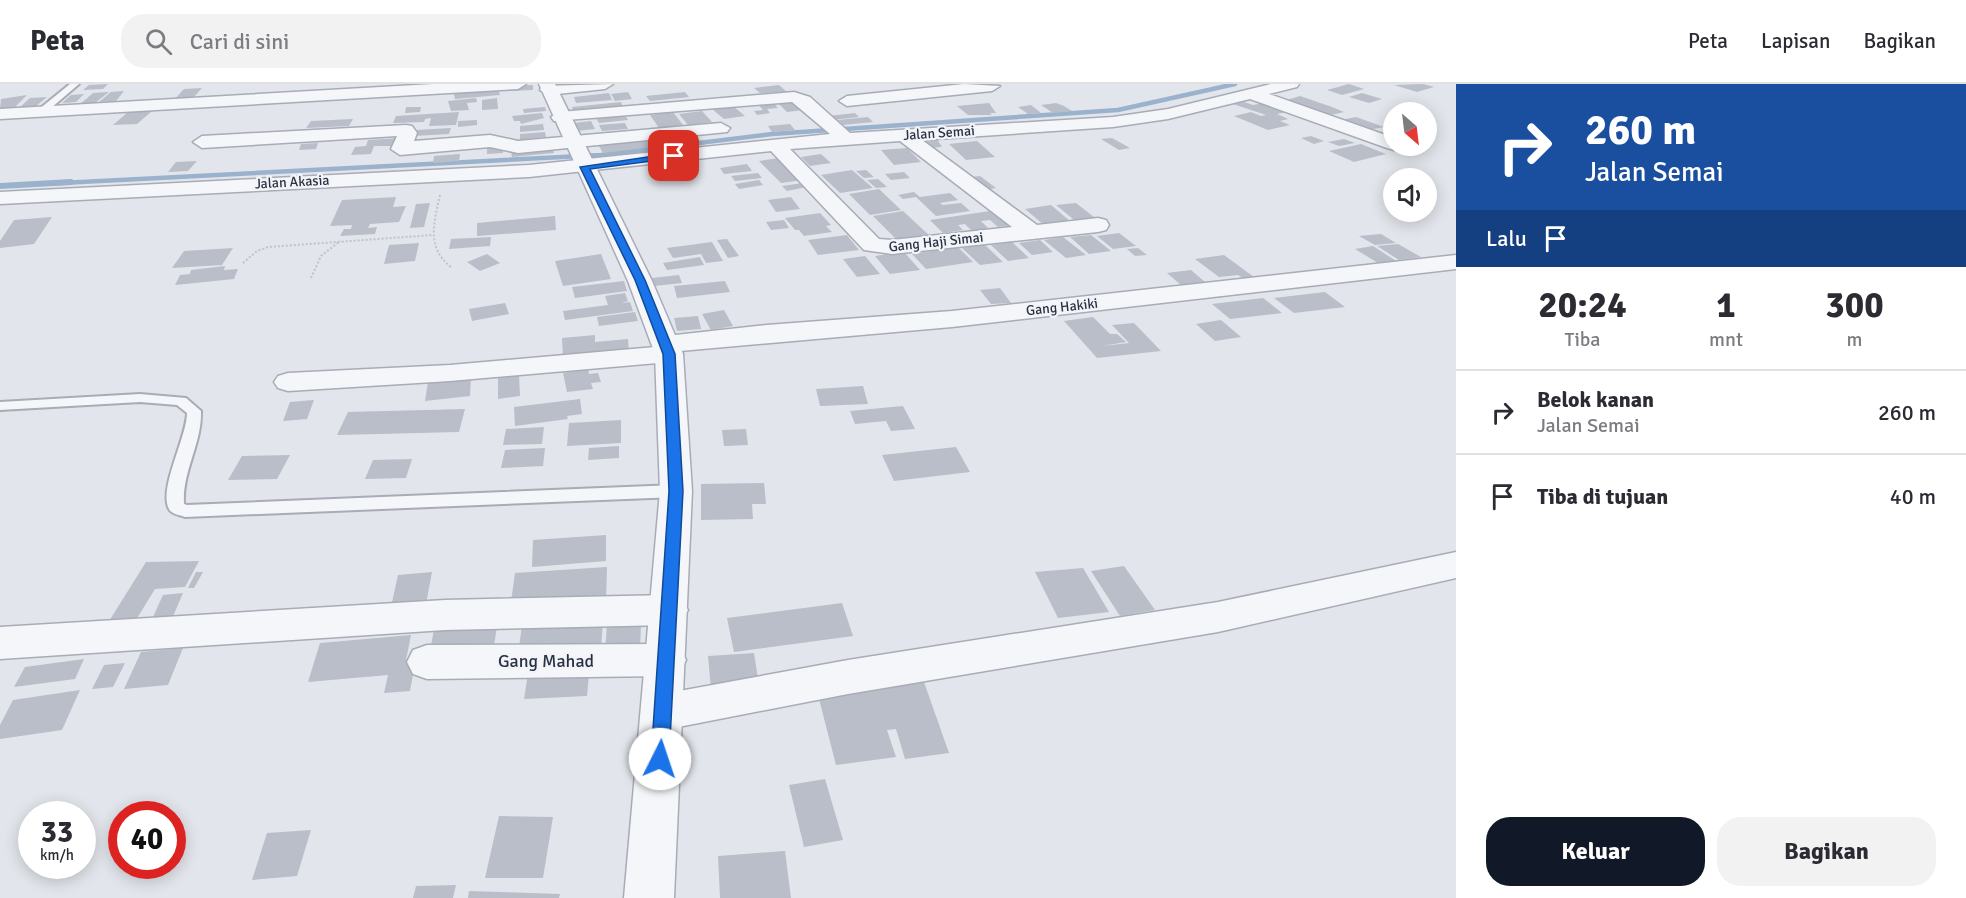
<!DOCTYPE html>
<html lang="id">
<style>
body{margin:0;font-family:Signika,sans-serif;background:#f2f2f3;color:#2b2b33;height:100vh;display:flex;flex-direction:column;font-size:22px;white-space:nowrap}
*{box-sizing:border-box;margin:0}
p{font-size:20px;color:#7c7c81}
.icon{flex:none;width:33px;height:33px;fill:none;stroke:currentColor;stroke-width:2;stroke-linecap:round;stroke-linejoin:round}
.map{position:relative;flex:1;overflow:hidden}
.side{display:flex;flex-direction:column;background:#fff;width:510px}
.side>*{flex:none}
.hud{background:#1a4fa0;color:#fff;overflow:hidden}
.needle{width:39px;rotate:152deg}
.tools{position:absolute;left:1383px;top:18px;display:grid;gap:12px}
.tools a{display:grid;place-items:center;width:54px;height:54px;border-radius:50%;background:#fff;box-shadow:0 3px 15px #0003;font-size:30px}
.speed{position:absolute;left:18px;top:717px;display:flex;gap:12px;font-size:30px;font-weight:700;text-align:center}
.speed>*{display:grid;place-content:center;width:78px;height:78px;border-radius:50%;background:#fff;box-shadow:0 3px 15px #0003;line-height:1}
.speed small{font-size:15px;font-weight:400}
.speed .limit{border:9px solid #d22;background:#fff;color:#111}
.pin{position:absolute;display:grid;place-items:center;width:51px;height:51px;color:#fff;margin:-26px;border-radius:12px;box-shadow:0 3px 9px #0006}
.me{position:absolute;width:66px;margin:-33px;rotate:4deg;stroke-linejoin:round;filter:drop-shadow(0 0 4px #0008)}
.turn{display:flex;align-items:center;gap:21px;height:126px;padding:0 30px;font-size:27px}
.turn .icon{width:78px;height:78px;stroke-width:2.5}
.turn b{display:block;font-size:42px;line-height:51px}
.then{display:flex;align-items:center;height:57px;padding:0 30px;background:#0003;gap:12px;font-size:22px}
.eta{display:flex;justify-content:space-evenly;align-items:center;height:102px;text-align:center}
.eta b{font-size:36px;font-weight:800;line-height:42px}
.action{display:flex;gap:12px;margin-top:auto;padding:12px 30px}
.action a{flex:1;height:69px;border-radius:24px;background:#111827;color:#fff;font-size:24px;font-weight:800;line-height:69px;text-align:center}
.action a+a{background:#f2f2f3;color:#2b2b33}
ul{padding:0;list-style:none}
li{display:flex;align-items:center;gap:18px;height:84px;padding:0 30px;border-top:2px solid #e1e1e2}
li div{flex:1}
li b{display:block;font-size:22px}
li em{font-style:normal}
header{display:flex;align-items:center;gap:36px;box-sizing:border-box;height:84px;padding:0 30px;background:#fff;border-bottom:2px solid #e1e1e2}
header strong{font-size:28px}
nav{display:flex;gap:33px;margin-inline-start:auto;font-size:21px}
.search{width:420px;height:54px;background:#f2f2f3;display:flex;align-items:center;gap:15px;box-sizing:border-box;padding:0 21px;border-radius:24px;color:#7c7c81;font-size:22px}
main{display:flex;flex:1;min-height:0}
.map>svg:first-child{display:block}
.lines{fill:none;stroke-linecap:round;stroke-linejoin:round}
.stream-far1{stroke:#9bb2cd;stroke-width:4.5}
.stream{stroke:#9bb2cd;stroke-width:6}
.building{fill:#b9bec9}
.service-casing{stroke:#a7acb6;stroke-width:4}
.minor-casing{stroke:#a7acb6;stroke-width:3}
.tertiary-casing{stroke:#a7acb6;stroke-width:3}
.path{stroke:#c0c3ca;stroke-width:2;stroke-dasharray:2 2;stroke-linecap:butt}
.service{fill:#f5f6f9;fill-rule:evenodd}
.minor{fill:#f5f6f9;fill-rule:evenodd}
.tertiary{fill:#f5f6f9;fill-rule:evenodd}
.route{fill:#1a73e8;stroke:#114b97;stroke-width:1.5}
.labels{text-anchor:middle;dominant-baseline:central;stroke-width:4.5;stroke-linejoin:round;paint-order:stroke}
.far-street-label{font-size:14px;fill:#293244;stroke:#f2f4f8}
.near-street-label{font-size:18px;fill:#293244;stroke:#f2f4f8}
</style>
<header>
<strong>Peta</strong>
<div class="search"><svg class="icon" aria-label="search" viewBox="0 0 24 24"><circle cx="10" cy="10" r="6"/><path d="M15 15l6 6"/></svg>Cari di sini</div>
<nav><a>Peta</a><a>Lapisan</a><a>Bagikan</a></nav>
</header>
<main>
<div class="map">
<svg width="1456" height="814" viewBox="0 0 1456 814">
<rect width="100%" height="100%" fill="#e2e5eb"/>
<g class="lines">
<path class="stream-far1" d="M42,100l559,-29 171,-21 346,-24 117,-26"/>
<path class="stream" d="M0,102l71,-4"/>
</g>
<path class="building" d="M108,0l-5,5 -20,1 6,-5z
M1349,0l15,5 -22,6 -15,-5z
M1423,0l11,3 -17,5 -23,-7z
M533,1v5l-24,1v-5z
M779,1l8,7 -27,1 -6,-5z
M202,4l-11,12 -18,1 11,-12z
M498,5l2,6 -45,4 -1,-5z
M124,7l-8,10 -17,1 12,-10z
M109,8l-14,11 -17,3 15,-13z
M628,8l4,7 -17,2 -4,-7z
M685,8l4,5 -39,4 -4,-5z
M609,9l3,7 -36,3 -2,-6z
M1362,9l20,6 -13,4 -20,-6z
M84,10l-8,8 -14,1 9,-8z
M27,11l-12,12 -15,2 1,-10z
M1300,12l32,11 12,5 -13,3 -44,-15z
M47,13l-12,10 -16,1 11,-10z
M476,14l1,4 -10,1 2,7 -18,1 -3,-10z
M497,14l1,11 -16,1v-10z
M771,16l7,8 -11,1 3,4 -13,2 -3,-4 9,-1 -7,-8z
M793,16l11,10 -17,2 -10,-10z
M621,18l3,7 -50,4 -2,-6z
M1244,18l9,3 16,-3 23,9 -15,3 11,5 -8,2 10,4 -22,5 -34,-14 17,-4 10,4 5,-1 -33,-11z
M989,19l7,10h-6l2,2h-24l-11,-9z
M1056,19l8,3 8,5 -19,2 -12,-8z
M1031,21l10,8 -13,1 -10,-7z
M733,22l12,10 -21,3 -12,-10z
M406,23h15l-1,5 -15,1z
M545,23l1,4 -22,2 -1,-4z
M152,27l-15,13 -24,1 15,-13z
M702,27l10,11 -24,3 -9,-11z
M459,28l-3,13 -27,1 2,-8 -6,1 -1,3 -31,1 3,-7z
M623,28l5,8 -29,3 -5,-8z
M673,28l10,13 -24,3 -9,-13z
M542,29l2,5 -23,6 -1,-3h-6l-2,-5z
M855,29l4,4 -26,3 -5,-4z
M868,33l5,5 -30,3 -5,-5z
M1356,33l28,10 -16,3 -27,-10z
M353,35l-4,7 -43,2 5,-7z
M477,36v5l-19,2v-6z
M591,37l4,8 -18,2 -3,-8z
M625,39l3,6 -26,2 -3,-6z
M543,40l1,6 -24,2v-6z
M790,40l5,6 -23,2 -4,-6z
M451,44l-2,6 -35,2 2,-6z
M545,48l1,5 -26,3v-6z
M654,52l6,10 -57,7 -6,-10z
M1311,52l13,5 -10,3 -13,-6z
M401,54l-2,8h-25l-3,8 -20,1 4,-8 11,-1 2,-6z
M936,54l6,9 -13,1 -6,-9z
M1112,54l18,10 -11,2 -18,-11z
M1344,55l11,4 -16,3 -11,-4z
M977,57l18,16 -29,3 -17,-16z
M318,59l-2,6 -17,1 2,-6z
M1361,60l25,10 -32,8 -25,-11z
M503,61v8l-16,1v-8z
M553,64l1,5 -42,4 -1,-6z
M907,64l14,14 -27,3 -13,-15z
M460,70l-1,7 -26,2 1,-7z
M821,70l10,9 -21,3 -9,-9z
M779,74l24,22 -22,3 -22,-22z
M197,77l-9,10 -20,1 8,-10z
M747,80l5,7 -28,3 -4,-6z
M852,86l21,18 -33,5 -19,-18z
M866,86l8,7 -10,1 -8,-7z
M904,88l6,6 -19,2 -6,-6z
M758,89l4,5 -27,3 -4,-5z
M980,92l16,12 -16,3 -15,-13z
M878,95l9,8 -11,1 -9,-8z
M759,96l4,5 -24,4 -4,-5z
M803,99l4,4 -20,4 -5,-5z
M879,105l22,21 -31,5 -21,-21z
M914,108l6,5 30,-4 8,7 -18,3 3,2 18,-2 9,8 -34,5 -20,-19 -13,2 -5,-4z
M396,113l-3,10 13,-1 -7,16 -29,2 -2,4 9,-1 -2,7 -35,2 4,-7h7l1,-4 -22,1 12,-26z
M791,113l9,12 -24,3 -8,-12z
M430,119l-6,24 -14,1 6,-24z
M1076,119l23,18 -21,2 -22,-18z
M1051,121l20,17 -27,3 -19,-16z
M903,127l28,26 -32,5 -26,-26z
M990,127l8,2 13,12 -13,2 -8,-7 -9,1 8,8 -17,2 -7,-7 -7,1 5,5 -20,3 -13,-13z
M820,129l11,12 -5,1 6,6 -28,4 -5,-6h-4l-10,-12z
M555,132l1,14 -79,6v-13z
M52,133l-18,27 -34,4v-7l14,-21z
M784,136l5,8 -18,2 -5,-8z
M1119,149l17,13 -23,3 -16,-13z
M1381,150l15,9 -21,2 -16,-9z
M847,151l12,15 -41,5 -10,-15z
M1091,151l20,16 -22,3 -19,-17z
M491,153l-1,9 -41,3 2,-10z
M1063,153l23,18 -20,3 -22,-18z
M727,155l12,17 -11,2 -11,-18z
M1040,156l13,12 -21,3 -13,-12z
M712,158l11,19 -17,2 -5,-9 -28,4 -6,-10z
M1012,158l17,16 -21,3 -17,-16z
M419,159l-4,18 -31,3 5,-19z
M1398,160l23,13 -22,3 -22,-14z
M985,161l18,17 -23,3 -18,-17z
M1373,162l23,15 -18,2 -23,-14z
M958,163l15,15 -47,7 -14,-15z
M233,164l-11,17 -50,3 12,-17z
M1138,164l9,7 -12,1 -8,-7z
M904,168l16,18 -30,4 -15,-18z
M487,170l13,9 -20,8 -13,-9z
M601,170l10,25 -48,7 -8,-25z
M1224,171l34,25 -11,1 -9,-6 -19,2 -24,-18z
M865,172l15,18 -23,3 -14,-18z
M700,173l4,8 -37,5 -4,-7z
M225,182l-1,4 14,-1 -4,10 -59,6 5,-10 10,-1 1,-4z
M1191,186l14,12 -24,3 -14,-12z
M679,191l3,8 -28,3 -2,-8z
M624,197l3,10 -52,7 -3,-11z
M725,197l5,11 -53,6 -3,-12z
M1000,204l11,15 -20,1 -11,-14z
M1325,208l20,15 -51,6 -20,-15z
M625,209l3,8 -7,2 9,-1 3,9 -68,9 -2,-9 45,-6 -3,-9z
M1263,214l19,15 -52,6 -18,-15z
M505,219l4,11 -37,7 -3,-12z
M724,226l9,16 -22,4 -9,-16z
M635,228l3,9 -39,5 -2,-9z
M698,232l3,13 -24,2 -3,-13z
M1093,233l17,17h7l9,8 -24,4 27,-3 -17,-18 22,-2 27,28 -64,7 -33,-37z
M1221,236l20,17 -26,4 -19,-17z
M595,251v7l33,-3 1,14 -66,5 -1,-20z
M588,285l1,5 9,-1 3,9 -10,1 2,6 -26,3 -4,-19z
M519,291l1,21 -22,3v-21z
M471,294l-1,18 -45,5 3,-19z
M863,302l5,18 -48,2 -4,-17z
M580,315l2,15 -15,2 1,3 -53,7 -1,-19z
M314,316l-7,19 -24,2 7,-19z
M903,322l12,23 -24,2 -5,-10 -31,3 -5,-13z
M465,325l-6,23 -122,3 11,-23z
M621,336v23l-54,3 2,-23z
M544,343l-2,17 -39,1 3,-16z
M746,345l2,16 -24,1 -2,-16z
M619,362v12l-31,2 1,-12z
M956,363l14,25 -76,9 -12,-26z
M545,364l-2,18 -42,2 4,-18z
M290,371l-13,24 -49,1 14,-24z
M412,375l-6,19 -41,1 8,-19z
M764,399l2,21h-14l1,15 -52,1v-36z
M606,451v26l-74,6 1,-27z
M199,477l-14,26 -30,2 -27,44 -27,1 45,-72z
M1124,482l31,44 -35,6 -29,-45z
M607,483l-1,36 -96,6 5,-36z
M1083,484l26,44 -51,6 -23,-46z
M196,488h7l-9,16h-6z
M432,488l-6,32 -35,3 7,-32z
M183,509l-15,35 -21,2 16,-35z
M842,519l11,33 -119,16 -7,-34z
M498,536l-5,32 -64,4 6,-32z
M603,536l-2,30 -83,5 4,-30z
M641,538l-1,31 -35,1 2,-31z
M411,551l-5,25 10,-1 -6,32 -26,2 4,-18 -80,7 12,-39z
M183,564l-15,37 -44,4 17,-37z
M754,569l5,32 -48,4 -3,-33z
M84,575l-9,20 -61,8 11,-20z
M125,579l-12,24 -21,2 12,-24z
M590,580l-3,32 -63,3 5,-32z
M924,598l25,71 -44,6 -9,-30 -9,1 9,27 -60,8 -18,-70z
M80,606l-18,40 -62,9v-14l13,-25z
M825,695l18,61 -39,7 -15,-62z
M499,732l54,1 -10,61h-58z
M311,746l-14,46 -45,4 15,-47z
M785,767l6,47h-71l-2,-42z
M456,801l-3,13h-40l3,-12z
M469,807l91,3 -1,4h-91z"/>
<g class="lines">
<defs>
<path id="service" d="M70,0h9l-35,30h-6v-4z
M140,310l46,4 15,13c1,33 -19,60 -17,93l3,1 489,-20 8,6 -8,6 -491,20c-5,-2 -14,-3 -16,-8 -11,-20 18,-72 18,-96l-10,-8 -37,-3 -140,8v-8z"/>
<path id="minor" d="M433,0h93l-8,5 -518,30v-10z
M613,0l-8,5 -57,6 -8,-5 2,-4z
M964,0l36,2 -8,5 -145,15 -8,-5 8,-5z
M1271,0h28l-2,3 -28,7 125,44v8h8l-8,4 -7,-2 -137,-49 -82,20 -55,8 -191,13 115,85 61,-7 8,2 3,5 -3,5 -8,2 -206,22 -28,-4 -93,-99 -242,26 -529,27v-12l529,-27 301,-31 -38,-32 -238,19 -3,-4 9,-5 234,-20 16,5 40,36 263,-16 55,-8zM900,57l112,86 -120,13 -13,-1 -89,-90z
M721,39l9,5 -3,4 -209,21 -28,-6 -90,8 -9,-6 6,-13 -195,12 -9,-6 9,-6 204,-11 6,1 5,7 -3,8 76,-6 28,6z
M1456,171v14l-504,58 -272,24 3,3 -4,6 -10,2 -219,19 -162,10 -10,-3 -4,-6 4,-6 10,-3 162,-8 205,-18 -2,-3 3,-6 10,-2 101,-11 185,-14z
M1456,468v26l-238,54 -370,62 -185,36 -15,-5 -6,-13 6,-13 15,-5 185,-34 370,-58z
M669,511l13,5 6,10 -6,10 -13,5 -224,5 -445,29v-32l445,-27z
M666,560l14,4 6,12 -6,12 -14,4 -239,3 -14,-5 -6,-12 6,-12 14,-5z"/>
<path id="tertiary" d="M539,0h16l97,197 31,73 9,137 -18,407h-50l36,-407 -5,-137 -27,-73z"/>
</defs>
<use href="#service" class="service-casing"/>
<use href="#minor" class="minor-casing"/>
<use href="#tertiary" class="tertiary-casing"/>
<path class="path" d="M440,111c-6,27 -14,53 11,72
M243,179l14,-12 11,-4 165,-12
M311,194l10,-22 19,-15"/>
<use href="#service" class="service"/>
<use href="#minor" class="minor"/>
<use href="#tertiary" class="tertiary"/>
</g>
<path class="route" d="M674,69l2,5 -86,11 55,111 30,74 8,137 -14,268 -3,6 -6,2 -7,-2 -2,-6 18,-268 -6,-137 -28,-74 -55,-113z"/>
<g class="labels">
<g class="far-street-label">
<text transform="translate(939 49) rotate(-4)">Jalan Semai</text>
<text transform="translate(292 98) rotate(-3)">Jalan Akasia</text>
<text transform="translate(936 158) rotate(-6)">Gang Haji Simai</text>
<text transform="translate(1062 223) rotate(-6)">Gang Hakiki</text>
</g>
<g class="near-street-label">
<text x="546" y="577">Gang Mahad</text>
</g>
</g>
</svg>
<div class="tools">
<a><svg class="needle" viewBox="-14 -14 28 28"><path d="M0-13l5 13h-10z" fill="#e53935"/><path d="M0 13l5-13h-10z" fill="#7c7c81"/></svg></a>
<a><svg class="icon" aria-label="sound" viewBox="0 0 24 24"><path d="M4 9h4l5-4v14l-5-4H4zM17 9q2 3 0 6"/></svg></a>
</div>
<div class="speed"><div>33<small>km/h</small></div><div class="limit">40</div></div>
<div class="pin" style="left:674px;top:72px;background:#d93025"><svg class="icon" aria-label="arrive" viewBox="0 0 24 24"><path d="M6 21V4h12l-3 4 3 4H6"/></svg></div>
<svg class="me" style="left:660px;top:675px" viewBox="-20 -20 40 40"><circle r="19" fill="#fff"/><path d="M0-13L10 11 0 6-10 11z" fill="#1a73e8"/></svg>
</div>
<section class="side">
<div class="hud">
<div class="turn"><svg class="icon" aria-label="right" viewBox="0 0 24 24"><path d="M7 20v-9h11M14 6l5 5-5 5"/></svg><div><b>260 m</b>Jalan Semai</div></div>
<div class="then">Lalu<svg class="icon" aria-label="arrive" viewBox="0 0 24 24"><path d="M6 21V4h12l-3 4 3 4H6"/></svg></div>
</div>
<div class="eta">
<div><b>20:24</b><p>Tiba</p></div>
<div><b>1</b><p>mnt</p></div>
<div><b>300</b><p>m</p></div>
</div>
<ul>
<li><svg class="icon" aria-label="right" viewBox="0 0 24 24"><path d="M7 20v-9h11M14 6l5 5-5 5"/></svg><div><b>Belok kanan</b><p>Jalan Semai</p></div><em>260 m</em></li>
<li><svg class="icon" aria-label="arrive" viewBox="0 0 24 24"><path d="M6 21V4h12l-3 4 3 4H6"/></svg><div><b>Tiba di tujuan</b></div><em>40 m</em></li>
</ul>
<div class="action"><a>Keluar</a><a>Bagikan</a></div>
</section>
</main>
